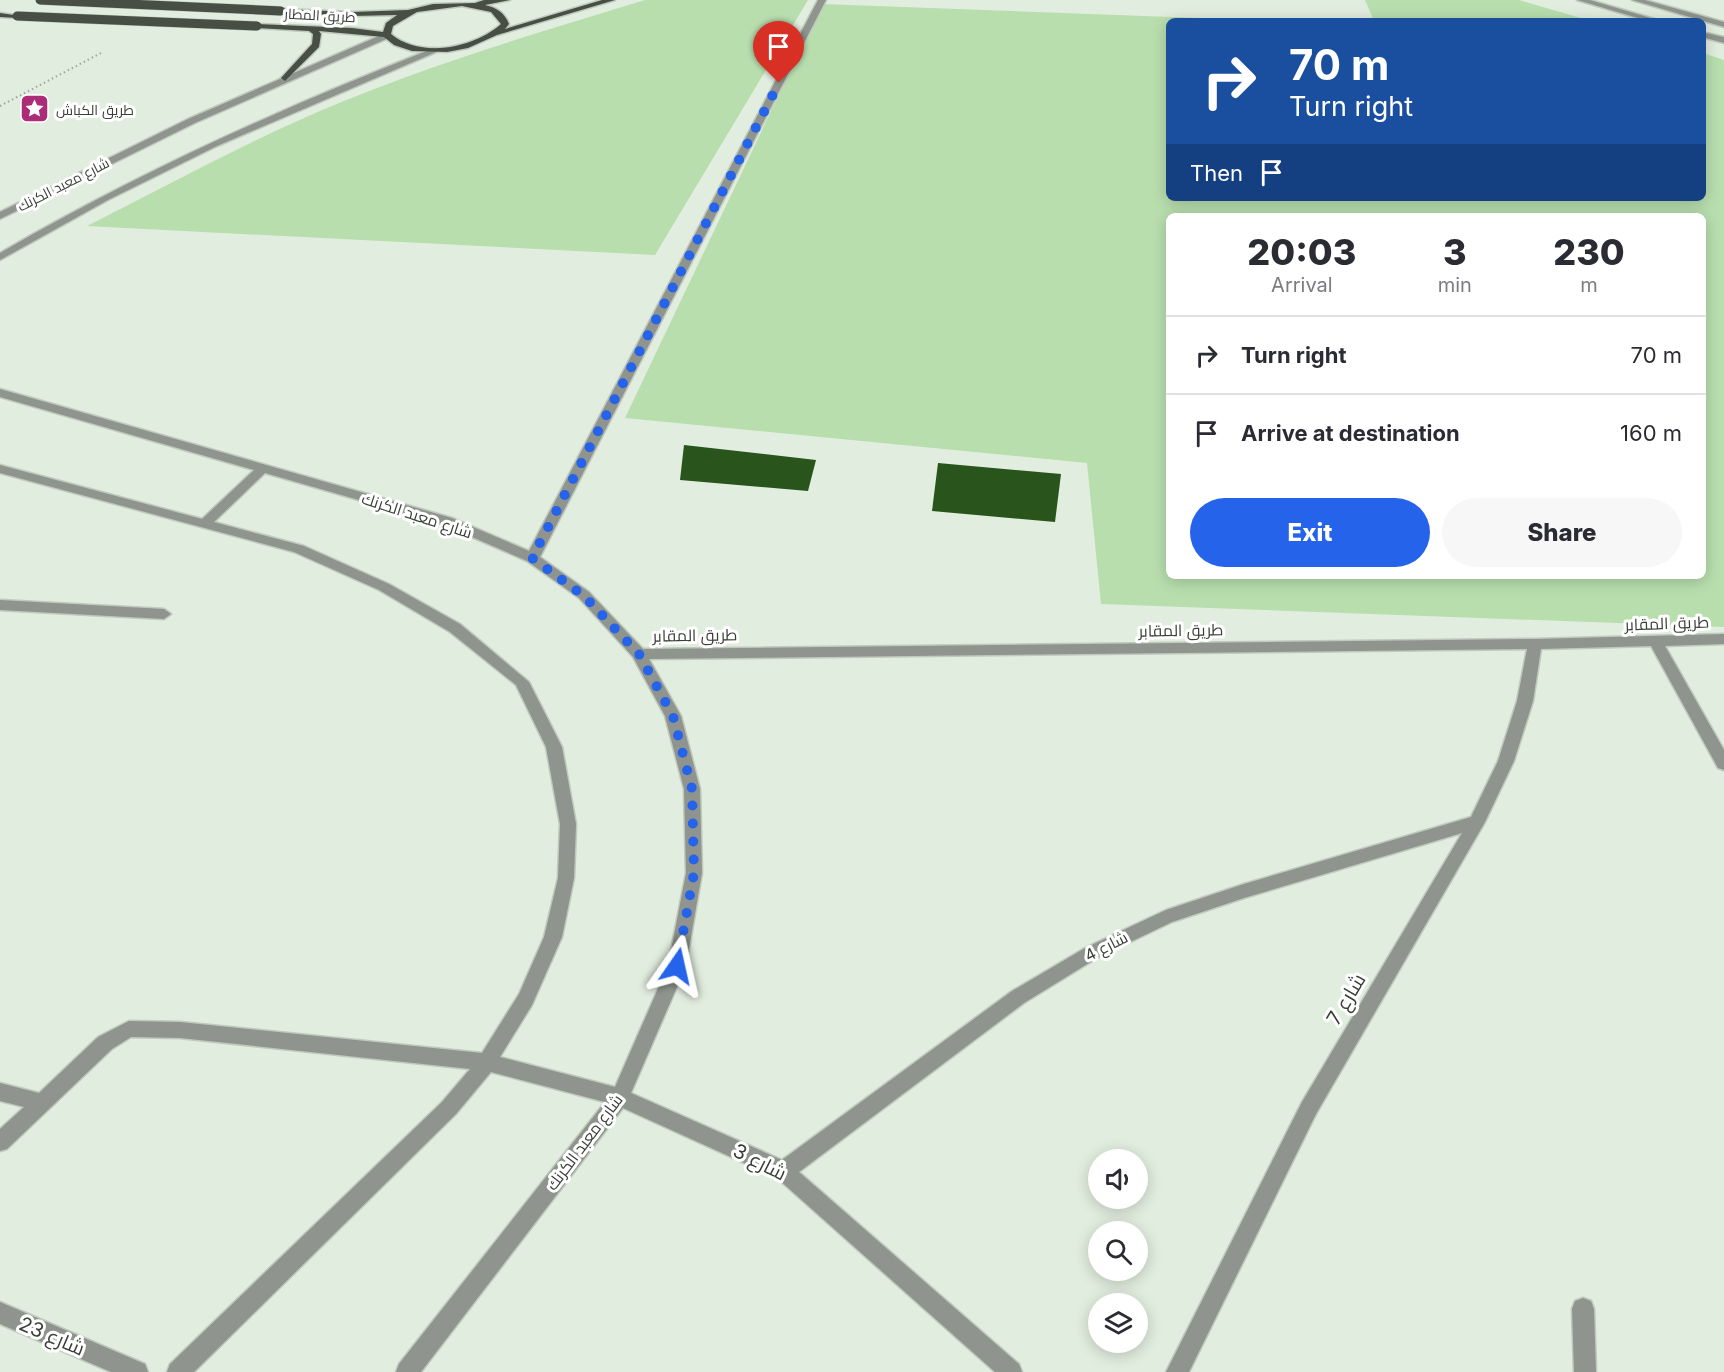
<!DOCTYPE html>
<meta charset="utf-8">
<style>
body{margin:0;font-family:Inter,Cairo,sans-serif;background:#f7f7f7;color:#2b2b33;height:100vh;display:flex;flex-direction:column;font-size:22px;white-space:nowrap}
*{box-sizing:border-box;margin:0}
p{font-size:20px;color:#7c7c81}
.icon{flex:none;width:33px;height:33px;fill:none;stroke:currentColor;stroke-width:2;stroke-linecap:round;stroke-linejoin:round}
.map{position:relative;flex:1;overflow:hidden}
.sheet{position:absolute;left:1166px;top:213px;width:540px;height:366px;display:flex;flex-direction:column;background:#fff;border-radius:9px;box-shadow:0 3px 15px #0003}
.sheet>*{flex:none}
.top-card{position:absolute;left:1166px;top:18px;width:540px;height:183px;border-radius:9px;box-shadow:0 3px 15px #0003;background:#1a4fa0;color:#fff;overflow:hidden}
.buttons{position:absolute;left:1088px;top:1149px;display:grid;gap:12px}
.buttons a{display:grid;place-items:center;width:60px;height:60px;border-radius:50%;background:#fff;box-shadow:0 3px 15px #0003;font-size:30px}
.pin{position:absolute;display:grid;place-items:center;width:51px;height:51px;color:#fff;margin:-62px -26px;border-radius:50% 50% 50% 0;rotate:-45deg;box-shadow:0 0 6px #0007}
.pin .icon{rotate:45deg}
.me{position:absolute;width:66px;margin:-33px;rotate:11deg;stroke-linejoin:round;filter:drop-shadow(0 0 4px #0008)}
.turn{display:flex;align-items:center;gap:21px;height:126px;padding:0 24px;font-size:27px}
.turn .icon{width:78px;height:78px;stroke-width:2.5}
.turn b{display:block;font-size:42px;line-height:51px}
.then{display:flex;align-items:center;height:57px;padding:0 24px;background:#0003;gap:12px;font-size:22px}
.eta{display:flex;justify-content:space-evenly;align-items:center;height:102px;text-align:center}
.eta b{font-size:36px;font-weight:800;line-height:42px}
.cta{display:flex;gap:12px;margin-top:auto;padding:12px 24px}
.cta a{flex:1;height:69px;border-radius:36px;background:#2563eb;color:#fff;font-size:24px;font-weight:800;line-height:69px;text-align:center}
.cta a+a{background:#f7f7f7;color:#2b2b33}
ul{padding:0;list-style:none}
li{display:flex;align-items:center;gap:18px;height:78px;padding:0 24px;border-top:2px solid #e1e1e2}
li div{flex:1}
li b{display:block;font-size:22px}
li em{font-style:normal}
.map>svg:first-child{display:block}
.green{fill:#b8deae;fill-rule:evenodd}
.building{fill:#29541c}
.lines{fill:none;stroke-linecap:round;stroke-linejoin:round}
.minor-casing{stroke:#bfcabd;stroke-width:3}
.major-casing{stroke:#bfcabd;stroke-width:3}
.path{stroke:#9da79b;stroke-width:2;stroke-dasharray:1.5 3;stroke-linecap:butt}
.minor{fill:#8f948e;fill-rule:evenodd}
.major{fill:#474f45;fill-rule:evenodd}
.major-bridge-casing{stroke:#bfcabd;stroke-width:10;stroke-linecap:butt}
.major-bridge{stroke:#474f45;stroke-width:9}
.route{stroke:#2563eb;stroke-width:10;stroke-dasharray:0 18}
.labels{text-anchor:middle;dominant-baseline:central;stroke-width:6;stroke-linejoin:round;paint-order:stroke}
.far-street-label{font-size:14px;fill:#393e38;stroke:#fff}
.far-poi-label{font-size:14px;fill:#393e38;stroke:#fff;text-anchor:start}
.street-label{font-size:16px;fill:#393e38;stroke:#fff}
.near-street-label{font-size:20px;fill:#393e38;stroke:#fff}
</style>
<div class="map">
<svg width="1724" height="1372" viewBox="0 0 1724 1372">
<rect width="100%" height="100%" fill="#e1edde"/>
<path class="green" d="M645,0h163l-153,255 -568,-29c85,-43 168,-89 257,-125 98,-40 199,-70 301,-101z
M1365,0h154l72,21h-217z
M822,4l455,17h-109v177h534l1,-145 21,7v567l-623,-23 -14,-141 -462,-45zM1168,216h534v360h-534z"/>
<path class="building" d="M684,445l132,15 -8,31 -128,-11z
M938,463l123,11 -6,48 -123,-11z"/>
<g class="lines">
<defs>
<path id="minor" d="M818,0h8l-286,557 49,35 54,57 892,-10 189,-5v10l-59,2 59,104v20l-6,-2 -67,-122 -110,3 -8,52 -19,60 -29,61 -169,292 -127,258h-23l136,-270 160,-269 -218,65 -72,24 -75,36 -73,45 -225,169 220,192 3,8h-27l-218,-194 -154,-70 -202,264h-25l3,-8 206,-262 -114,-30 -35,42 -262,258h-27l3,-8 272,-262 28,-33 -290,-31 -49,-1 -19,12 -105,100 -7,2v-22l24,-22 -24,-6v-18l39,10 59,-56 31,-16 51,1 302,31 37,-59 25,-57 14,-59 2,-54 -14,-77 -30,-62 -66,-53 -71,-42 -85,-38 -294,-79v-8l202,54 52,-49 -254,-73v-8l452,129 77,33zM265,473l177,51 85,37 52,37 54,59 32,59 19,73 2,84 -18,93 -53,121 -115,-30 32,-52 30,-68 12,-59 2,-54 -14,-77 -33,-65 -69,-58 -71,-40 -85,-38 -90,-24zM1527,649l-10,52 -19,60 -27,56 -227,67 -78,26 -81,38 -73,43 -230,169 -151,-67 55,-127 16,-93 -2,-84 -19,-73 -32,-57z
M1577,0h13l71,21h-13z
M1632,0h13l79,22v5z
M388,32l4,3 -1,2 -196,86 -195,96v-7l188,-93z
M1702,32l22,5v6l-22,-6z
M434,48l7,2 -224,96 -109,54 -108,60v-7c139,-81 284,-146 434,-205z
M0,600l164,9 7,5 -7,5 -164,-9z
M1583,1298l8,3 3,8 2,63h-22l-2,-63 3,-8z
M0,1302l145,62 3,8h-37l-111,-48z"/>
<path id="major" d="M484,0h26l-25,5c12,3 19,7 24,19l-4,5 97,-29h13l-118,35 -29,13 -21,4 -35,-1 -18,-6 -10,-8 -65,-6 2,3 -2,13 -34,34 -4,-3 31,-34 1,-10 -4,-3 -52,-3 -4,-2 4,-2 95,4 31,4 3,-9 11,-8 -45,1 -71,-3 -4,-2 4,-2 71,3 56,-2 25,-6 42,-1zM462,6l29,6 10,12c-27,24 -80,35 -110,10l2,-8 24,-14z
M0,13l21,3 -4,2 -17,-1z"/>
</defs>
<use href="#minor" class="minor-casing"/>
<use href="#major" class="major-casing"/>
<path class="path" d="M0,106l101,-53"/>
<use href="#minor" class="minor"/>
<use href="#major" class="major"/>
<defs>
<path id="major-bridge" d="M40,0l241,11
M17,16l240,10"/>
</defs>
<use href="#major-bridge" class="major-bridge-casing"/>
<use href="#major-bridge" class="major-bridge"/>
</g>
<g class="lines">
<path class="route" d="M677,966l17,-93 -2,-84 -19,-73 -34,-62 -55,-58 -52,-38 247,-475"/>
</g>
<defs>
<symbol id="sight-square" viewBox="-11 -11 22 22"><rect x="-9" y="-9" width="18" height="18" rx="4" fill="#ad2c78" stroke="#fff"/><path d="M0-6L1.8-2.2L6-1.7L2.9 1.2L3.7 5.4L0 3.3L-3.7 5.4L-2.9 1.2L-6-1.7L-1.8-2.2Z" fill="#fff"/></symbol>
</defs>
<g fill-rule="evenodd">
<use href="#sight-square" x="18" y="92" width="33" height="33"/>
</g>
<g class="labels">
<g class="far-street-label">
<text transform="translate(320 15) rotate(3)">طريق المطار</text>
<text transform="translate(63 184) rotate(-27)">شارع معبد الكرنك</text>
</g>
<g class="far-poi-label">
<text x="56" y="109">طريق الكباش</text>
</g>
<g class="street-label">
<text transform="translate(417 515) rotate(18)">شارع معبد الكرنك</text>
<text transform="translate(1667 623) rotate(-2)">طريق المقابر</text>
<text transform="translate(1181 630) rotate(-1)">طريق المقابر</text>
<text transform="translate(695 635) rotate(-1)">طريق المقابر</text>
<text transform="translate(1106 946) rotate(-27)">شارع 4</text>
<text transform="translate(584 1142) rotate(-53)">شارع معبد الكرنك</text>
</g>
<g class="near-street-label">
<text transform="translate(1346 999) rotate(-59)">شارع 7</text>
<text transform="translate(760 1162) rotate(27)">شارع 3</text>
<text transform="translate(52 1336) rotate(23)">شارع 23</text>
</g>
</g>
</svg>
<div class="buttons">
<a><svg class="icon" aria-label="sound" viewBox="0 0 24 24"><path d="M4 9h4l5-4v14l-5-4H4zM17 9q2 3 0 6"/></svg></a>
<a><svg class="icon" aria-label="search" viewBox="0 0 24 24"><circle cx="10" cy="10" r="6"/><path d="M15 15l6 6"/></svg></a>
<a><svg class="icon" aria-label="layers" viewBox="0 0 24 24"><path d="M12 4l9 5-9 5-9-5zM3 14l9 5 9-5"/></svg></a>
</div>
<div class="pin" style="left:779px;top:83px;background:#d93025"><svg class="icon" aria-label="arrive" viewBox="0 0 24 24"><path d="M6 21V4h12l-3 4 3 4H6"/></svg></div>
<svg class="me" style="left:677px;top:966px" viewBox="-20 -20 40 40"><path d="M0-17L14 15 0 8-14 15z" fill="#2563eb" stroke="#fff" stroke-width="4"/></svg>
<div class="top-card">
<div class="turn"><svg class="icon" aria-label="right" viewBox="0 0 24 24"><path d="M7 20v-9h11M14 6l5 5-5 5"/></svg><div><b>70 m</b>Turn right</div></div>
<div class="then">Then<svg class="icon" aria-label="arrive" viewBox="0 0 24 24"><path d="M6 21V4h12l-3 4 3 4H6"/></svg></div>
</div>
<section class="sheet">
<div class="eta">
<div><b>20:03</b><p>Arrival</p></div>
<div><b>3</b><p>min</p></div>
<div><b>230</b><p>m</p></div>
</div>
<ul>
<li><svg class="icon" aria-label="right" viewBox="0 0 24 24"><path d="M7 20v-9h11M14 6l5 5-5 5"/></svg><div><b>Turn right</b></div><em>70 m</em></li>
<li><svg class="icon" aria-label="arrive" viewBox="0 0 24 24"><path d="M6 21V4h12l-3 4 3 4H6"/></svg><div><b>Arrive at destination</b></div><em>160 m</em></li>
</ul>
<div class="cta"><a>Exit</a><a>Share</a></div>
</section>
</div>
